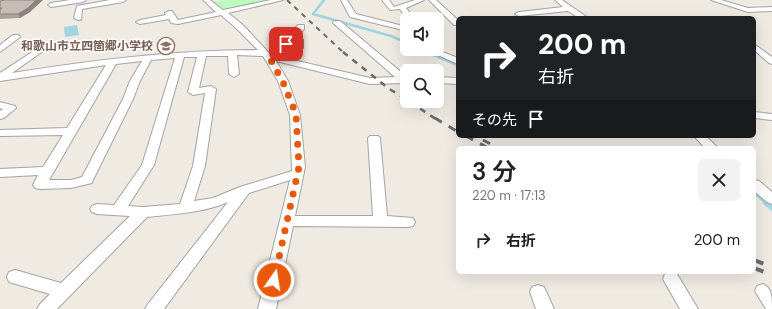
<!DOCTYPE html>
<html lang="ja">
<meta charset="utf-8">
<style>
body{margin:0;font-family:"DM Sans","Noto Sans JP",sans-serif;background:#f2f2f2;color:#222;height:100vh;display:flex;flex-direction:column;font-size:15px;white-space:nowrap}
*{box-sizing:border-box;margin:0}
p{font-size:13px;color:#767676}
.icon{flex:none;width:22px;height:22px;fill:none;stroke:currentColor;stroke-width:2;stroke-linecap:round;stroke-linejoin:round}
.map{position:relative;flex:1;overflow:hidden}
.drawer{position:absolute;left:456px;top:146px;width:300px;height:128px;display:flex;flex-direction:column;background:#fff;border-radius:6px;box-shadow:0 4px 16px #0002}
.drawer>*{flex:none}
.top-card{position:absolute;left:456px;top:16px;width:300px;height:122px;border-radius:6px;box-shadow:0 4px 16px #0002;background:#202124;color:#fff;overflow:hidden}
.controls{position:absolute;left:400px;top:12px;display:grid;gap:8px}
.controls a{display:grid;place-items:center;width:44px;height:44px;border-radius:6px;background:#fff;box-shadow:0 4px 16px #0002;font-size:20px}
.pin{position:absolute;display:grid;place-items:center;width:34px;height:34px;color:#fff;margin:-17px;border-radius:8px;box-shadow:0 2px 6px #0006}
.me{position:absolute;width:44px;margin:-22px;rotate:13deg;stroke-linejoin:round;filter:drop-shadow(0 0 3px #0008)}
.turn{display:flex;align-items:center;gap:14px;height:84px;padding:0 16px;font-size:18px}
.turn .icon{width:52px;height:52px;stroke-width:2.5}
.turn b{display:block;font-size:28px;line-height:34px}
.then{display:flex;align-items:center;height:38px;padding:0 16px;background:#0003;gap:8px;font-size:15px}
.round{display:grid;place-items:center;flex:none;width:42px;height:42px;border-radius:6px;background:#f2f2f2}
.summary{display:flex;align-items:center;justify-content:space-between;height:68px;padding:0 16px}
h1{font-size:24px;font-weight:600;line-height:30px}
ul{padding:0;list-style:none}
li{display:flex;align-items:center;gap:12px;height:52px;padding:0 16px}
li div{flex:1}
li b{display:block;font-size:15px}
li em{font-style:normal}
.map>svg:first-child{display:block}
.park{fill:#bcfcbe}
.water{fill:#a0d4df}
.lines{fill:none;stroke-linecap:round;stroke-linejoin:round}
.stream-far3{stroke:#a0d4df;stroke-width:2.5}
.stream-far2{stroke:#a0d4df;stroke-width:3}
.stream-far1{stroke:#a0d4df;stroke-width:4}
.stream{stroke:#a0d4df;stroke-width:5}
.minor-casing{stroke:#a4a4a4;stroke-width:2}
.trunk-casing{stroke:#e01b68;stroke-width:2}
.minor{fill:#fff;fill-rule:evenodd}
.trunk{fill:#f4a99a;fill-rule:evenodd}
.rail-far3{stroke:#6b6b6b;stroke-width:2;stroke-dasharray:5 5;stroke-linecap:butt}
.rail-far2{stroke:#6b6b6b;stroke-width:2.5;stroke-dasharray:6 6;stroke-linecap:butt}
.rail-far1{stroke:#6b6b6b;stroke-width:3;stroke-dasharray:8 8;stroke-linecap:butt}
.rail{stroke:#6b6b6b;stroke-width:4;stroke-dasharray:10 10;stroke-linecap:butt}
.wall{fill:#aba29c}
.shaded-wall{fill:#8b847f}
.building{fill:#c7bcb5;stroke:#8b847f}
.route{stroke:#ea580c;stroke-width:7;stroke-dasharray:0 12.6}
.labels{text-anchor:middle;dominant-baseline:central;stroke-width:3;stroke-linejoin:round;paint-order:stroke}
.far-education-label{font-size:12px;font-weight:bold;fill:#785e54;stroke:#fff;text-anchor:end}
</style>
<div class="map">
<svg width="772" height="309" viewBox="0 0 772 309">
<rect width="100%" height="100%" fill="#efeae2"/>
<path class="park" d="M228,0h46l-49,10 -13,-8z"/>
<path class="water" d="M77,25l2,10 -14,2 -1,-10z"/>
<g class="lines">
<path class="stream-far3" d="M324,0l-11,14 78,22 16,7
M420,49l9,4"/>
<path class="stream-far2" d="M427,52l31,13"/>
<path class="stream-far1" d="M754,192l13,11"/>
<path class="stream" d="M765,202l7,6"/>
<defs>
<path id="minor" d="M70,0h16l-3,2 -32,5 -3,-2 3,-2z
M110,0h16l-3,2 -41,7 -1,11h-3l-4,-2 3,-12z
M203,0h7l13,10 48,-10h12l-55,13 14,11 27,29 14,-11 15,-17h6v4l-15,17 -13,10 94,22 25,-1 -62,-54 1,-2h6l67,56v6l-37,1 -94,-23 12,20 12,34 5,52 -10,49h78l-5,-78 2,-2h8l2,2 7,78 26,2 2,4 -2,4 -5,1 -115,-1 -17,83h-18l32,-129 -41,13 -85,116h-19l3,-5 80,-102c-25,11 -54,12 -81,15l-90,92h-20l3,-5 10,-10 -41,-12 -2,-5 2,-5 6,-2 46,13 69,-67 -33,-2 -5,-2 -2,-3 2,-3 5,-2 17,1 28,-40 33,-107 -24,2 -11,21 -7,18 -40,81 -1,3 -21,5 -31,1 -5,-1 -2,-3 5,-10 -38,2v-8l43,-2 20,-32 -63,1v-6l67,-2 39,-63 -106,16v-8l43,-28h3l1,2 -1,2 -34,24c82,-13 163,-23 246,-23l-22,-22 -15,-13 -43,9 -7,-1 -2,-4 -29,5 -4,-2 4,-2 26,-5 -1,-2 4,-2h3l6,9 38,-8zM237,55l26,1 15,25 12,34 2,56 -52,16 -27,11 -19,3 11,-35 11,-77 -5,-3 -12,2 7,-32h22l1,18 5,3 5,-3zM184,57h13l-9,35 5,3 12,-2 -12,73 -13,38 -37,3 -15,-1 26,-41zM142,61l-12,20 -7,18 -41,78 -11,3h-22l67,-116z
M341,0h6l9,14 51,13v4l-57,-14z
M382,0h7l5,7 21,-7h9l-18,8 9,11h-8l-7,-10 -10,1z
M429,0h7l22,20v5h-4z
M555,0h7l26,18h-9l-11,-7 -49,5 -4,-2 4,-2 44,-5z
M711,0h10l27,8 24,-1v4l-24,1z
M13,35h6l1,2 -20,15v-7z
M437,36h5l1,2 -6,3z
M754,44l18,13v7l-3,-1 -15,-13z
M424,49h11l23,9v6z
M437,77l21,1v6l-21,-1z
M0,102l15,4 1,2 -12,10 -4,1v-8l3,-2 -3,-1z
M754,112l18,2v6l-18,-2z
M694,136h12l12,12h-13z
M754,180l5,1 13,11v12l-5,-2 -13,-11z
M671,272l6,2 21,35h-18l-17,-30 2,-5z
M763,284c9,4 9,14 9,25h-6l-11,-18 2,-5z
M538,285l6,2 10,22h-18l-6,-17 2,-5z"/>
<path id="trunk" d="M0,0h8l-2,2 -6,2z"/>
</defs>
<use href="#minor" class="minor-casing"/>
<use href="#trunk" class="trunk-casing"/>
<use href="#minor" class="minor"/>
<use href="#trunk" class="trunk"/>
<path class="rail-far3" d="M287,0l57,53"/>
<path class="rail-far2" d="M343,52l45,36 48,31"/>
<path class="rail-far1" d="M435,118l23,14
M466,136l22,12
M483,140l15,8"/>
<path class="rail" d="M754,260l18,7
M754,268l18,7"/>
</g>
<path class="wall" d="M0,1l30,11 -10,6 -20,1z
M304,40v8l-14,9 -10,-2 -2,-8z"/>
<path class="shaded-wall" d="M36,0h7l-13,12 -10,6 -2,-4z
M304,40v8l-14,9 -1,-8z"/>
<path class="building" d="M5,0h31l-8,8 -10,6h-18v-4l2,-2h-2v-7z
M291,37l13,3 -15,9 -11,-2z"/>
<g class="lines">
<path class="route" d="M274,280l25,-113 -3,-53 -13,-32 -14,-25 17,-13"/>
</g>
<defs>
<symbol id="school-ring" viewBox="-11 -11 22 22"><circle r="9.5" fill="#fff" stroke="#8d6e63" stroke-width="1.5"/><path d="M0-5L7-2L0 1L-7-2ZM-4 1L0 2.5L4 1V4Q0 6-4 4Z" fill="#8d6e63"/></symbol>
</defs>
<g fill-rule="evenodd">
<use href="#school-ring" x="156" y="36" width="20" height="20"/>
</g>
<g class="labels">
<g class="far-education-label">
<text x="153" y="46">和歌山市立四箇郷小学校</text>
</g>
</g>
</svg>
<div class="controls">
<a><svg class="icon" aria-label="sound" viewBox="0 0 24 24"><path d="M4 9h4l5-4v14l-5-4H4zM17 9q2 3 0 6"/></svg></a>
<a><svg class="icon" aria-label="search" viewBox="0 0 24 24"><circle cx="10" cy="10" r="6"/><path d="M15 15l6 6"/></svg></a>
</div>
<div class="pin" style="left:286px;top:44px;background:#d93025"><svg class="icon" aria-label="arrive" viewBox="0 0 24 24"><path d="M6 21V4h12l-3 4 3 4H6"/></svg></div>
<svg class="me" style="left:274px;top:280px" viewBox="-20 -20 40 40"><circle r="17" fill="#ea580c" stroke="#fff" stroke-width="3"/><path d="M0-11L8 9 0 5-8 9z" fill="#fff"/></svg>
<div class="top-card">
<div class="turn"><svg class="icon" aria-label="right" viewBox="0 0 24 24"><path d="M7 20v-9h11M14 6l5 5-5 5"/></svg><div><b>200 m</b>右折</div></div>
<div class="then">その先<svg class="icon" aria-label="arrive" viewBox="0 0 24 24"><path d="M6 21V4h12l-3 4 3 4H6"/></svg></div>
</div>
<section class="drawer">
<div class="summary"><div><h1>3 分</h1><p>220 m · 17:13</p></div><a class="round"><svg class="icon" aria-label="close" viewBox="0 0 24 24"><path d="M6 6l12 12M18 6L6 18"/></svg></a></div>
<ul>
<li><svg class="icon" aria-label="right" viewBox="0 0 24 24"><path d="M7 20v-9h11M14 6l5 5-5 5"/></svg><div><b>右折</b></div><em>200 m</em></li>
</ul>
</section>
</div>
